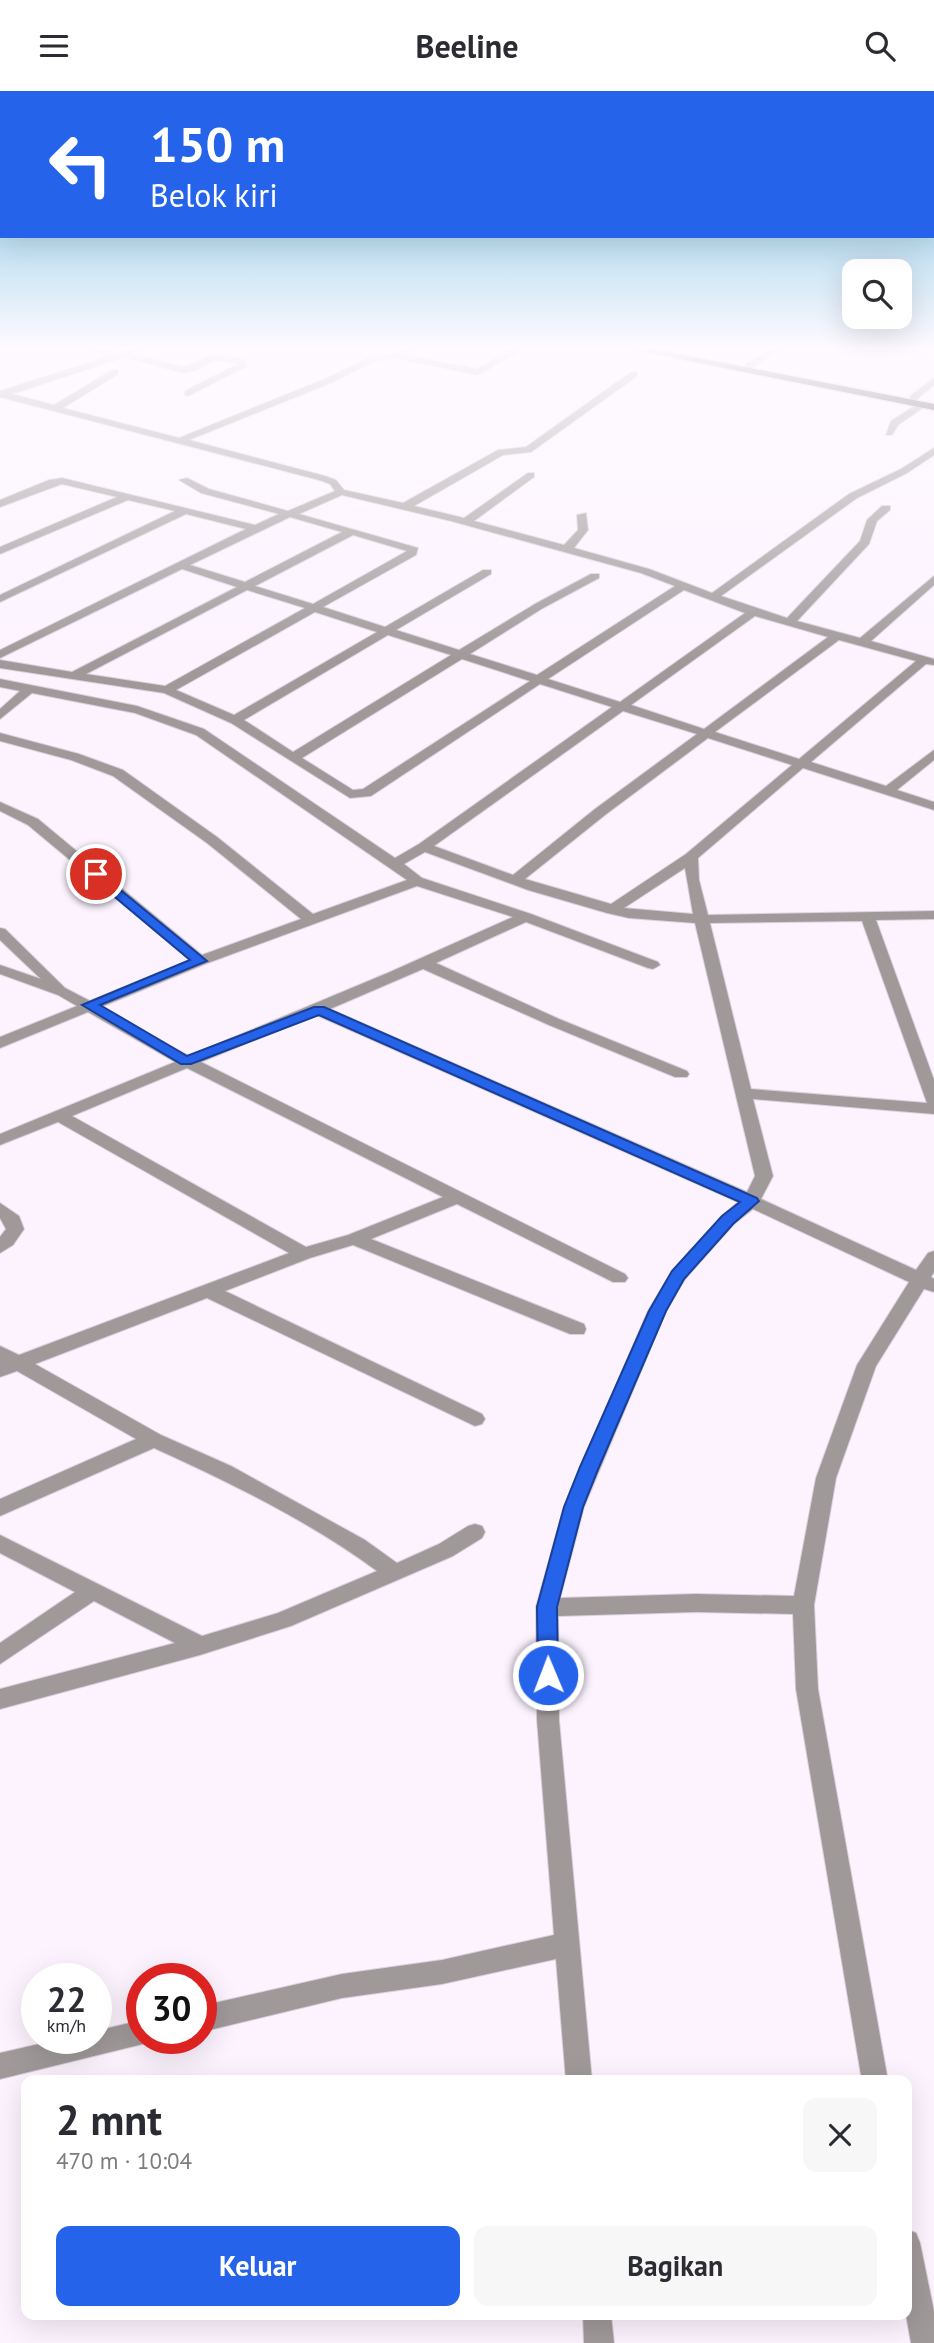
<!DOCTYPE html>
<html lang="id">
<meta charset="utf-8">
<style>
body{margin:0;font-family:"PT Sans",sans-serif;background:#f7f7f7;color:#2b2b33;height:100vh;display:flex;flex-direction:column;font-size:26px;white-space:nowrap}
*{box-sizing:border-box;margin:0}
p{font-size:23px;color:#7c7c81}
.icon{flex:none;width:38px;height:38px;fill:none;stroke:currentColor;stroke-width:2;stroke-linecap:round;stroke-linejoin:round}
.map{position:relative;flex:1;overflow:hidden}
.drawer{position:absolute;left:21px;top:1984px;width:891px;height:245px;display:flex;flex-direction:column;background:#fff;border-radius:14px;box-shadow:0 7px 28px #0002}
.drawer>*{flex:none}
.guide{position:absolute;left:0px;top:0px;width:934px;height:147px;box-shadow:0 7px 28px #0002;background:#2563eb;color:#fff;overflow:hidden}
.controls{position:absolute;left:842px;top:168px;display:grid;gap:14px}
.controls a{display:grid;place-items:center;width:70px;height:70px;border-radius:14px;background:#fff;box-shadow:0 7px 28px #0002;font-size:35px}
.speed{position:absolute;left:21px;top:1872px;display:flex;gap:14px;font-size:35px;font-weight:700;text-align:center}
.speed>*{display:grid;place-content:center;width:91px;height:91px;border-radius:50%;background:#fff;box-shadow:0 7px 28px #0002;line-height:1}
.speed small{font-size:18px;font-weight:400}
.speed .limit{border:10px solid #d22;background:#fff;color:#111}
.pin{position:absolute;display:grid;place-items:center;width:60px;height:60px;color:#fff;margin:-30px;border:4px solid #fff;border-radius:50%;box-shadow:0 2px 7px #0007}
.me{position:absolute;width:77px;margin:-38px;rotate:359deg;stroke-linejoin:round;filter:drop-shadow(0 0 5px #0008)}
.turn{display:flex;align-items:center;gap:24px;height:147px;padding:0 35px;font-size:32px}
.turn .icon{width:91px;height:91px;stroke-width:2.5}
.turn b{display:block;font-size:49px;line-height:60px}
.round{display:grid;place-items:center;flex:none;width:74px;height:74px;border-radius:14px;background:#f7f7f7}
.headline{display:flex;align-items:center;justify-content:space-between;height:119px;padding:0 35px}
h1{font-size:42px;font-weight:700;line-height:52px}
.button{display:flex;gap:14px;margin-top:auto;padding:14px 35px}
.button a{flex:1;height:80px;border-radius:14px;background:#2563eb;color:#fff;font-size:28px;font-weight:700;line-height:80px;text-align:center}
.button a+a{background:#f7f7f7;color:#2b2b33}
header{display:flex;justify-content:space-between;align-items:center;height:91px;padding:0 35px;background:#fff;font-size:32px;font-weight:700}
.map>svg:first-child{display:block}
.lines{fill:none;stroke-linecap:round;stroke-linejoin:round}
.minor-casing{stroke:#d9d1dc;stroke-width:2}
.highway-casing{stroke:#d9d1dc;stroke-width:3}
.minor{fill:#a0999a;fill-rule:evenodd}
.highway{fill:#413536;fill-rule:evenodd}
.route{fill:#2563eb;stroke:#184099;stroke-width:2}
</style>
<header><svg class="icon" aria-label="menu" viewBox="0 0 24 24"><path d="M4 6h16M4 12h16M4 18h16"/></svg>Beeline<svg class="icon" aria-label="search" viewBox="0 0 24 24"><circle cx="10" cy="10" r="6"/><path d="M15 15l6 6"/></svg></header>
<div class="map">
<svg width="934" height="2252" viewBox="0 0 934 2252">
<rect width="100%" height="100%" fill="#fcf3ff"/>
<g class="lines">
<defs>
<path id="minor" d="M72,254c16,0 29,7 45,8 12,0 25,-8 38,-8l-22,9 50,13 31,-13 32,6 1,6 -59,30 -3,-1v-4l53,-27 -23,-4 -21,11 -11,2 -58,-16 -113,37 42,11 58,-35h6v4l-55,34 116,30 148,-60 43,-21 26,-4 18,-8h12l-21,10 72,14 42,-24h11l-52,30 -84,-17 -19,3 -42,21 -144,58 136,36 11,4 8,10 59,13 95,-53 28,-3 105,-75h6v4l-106,76 -28,3 -89,51 50,12 64,-45h6v4l-60,44 90,24 14,-15 -1,-15 9,-2 2,17 -14,18 75,21 63,24 137,-99 52,-25 33,-21v7l-27,18 -50,25 -136,98 66,22 73,-77 7,-21 15,-14h8v4l-13,11 -8,23 -72,77 63,17 74,-62v9l-63,56 63,18v6l-8,-1 -115,98 75,24 48,-36v10l-37,30 37,12v8l-131,-42 -105,90 1,22 9,35 226,-4v8l-58,1 58,160v34l-181,-15 20,77 -12,23 155,71 12,-17 6,-2v21l-3,5 3,2v13l-10,-3 -48,77 -40,112 -22,127 4,84 70,392h-26l-66,-392 -3,-75 -97,-2 -138,4 1,104 33,361h-26l-10,-122 -114,25 -100,14 -141,34v-26l141,-32 100,-14 112,-25 -17,-215 -1,-113 28,-100 84,-196 24,-40 50,-55 16,-14 -422,-187 -115,47 424,212 3,4 -3,4h-12l-156,-78 -86,35 213,85 2,5 -2,5h-14l-217,-89 -43,13 -85,33 257,123 3,5 -3,5 -7,2 -268,-128 -172,66 126,71 70,31 134,74 32,23 42,-19 29,-18 7,-2 7,2 3,6 -3,6 -29,18 -162,70 -91,29 -200,54v-20l175,-46 -81,-42 -94,63v-21l75,-51 -75,-39v-18l202,101 76,-23 99,-42c-68,-50 -146,-88 -223,-123l-154,68v-17l136,-60 -119,-68 -17,6v-31l19,9 270,-102 -231,-131 -58,23v-11l175,-72 -87,-50 -88,36v-11l77,-31 -19,-11 -58,-21v-9l41,14 -41,-39v-12l5,1 60,59 25,13 100,-41 -162,-135 -28,-14v-9l38,17 164,136 99,-36 -94,-76 -94,-67 -42,-16 -71,-19v-8l79,21 44,16 94,67 96,77 94,-34 -211,-145 -61,-22 -103,-20 -32,26v-10l20,-18 -20,-4v-8l137,27 67,23 191,129 24,-14 193,-137 -72,-23 -169,112 -21,2 -119,-75 -67,-30 -164,-25v-8l72,12 165,-85 -55,-18 -182,89v-8l246,-121 -60,-15 -186,88v-7l175,-84 -47,-11 -128,54v-7l117,-50 -55,-13 -62,23v-7l49,-20 13,-2 193,47 24,-11 -78,-21 -22,-13 8,-2 22,11 79,22 47,-20 -5,-7 -11,-4 -319,-83v-6l109,-35zM342,404l109,26 190,52 34,13 -138,89 -67,-21 73,-46 56,-30v-4h-8l-56,30 -76,46 -63,-20 95,-56v-4h-8l-98,57 -62,-20 93,-52 2,-7 -119,-34zM290,426l52,15 -97,50 -55,-17zM353,444l54,16 -94,53 -58,-18zM247,499l58,18 -140,78 -79,-12zM684,499l61,23 -125,89 -72,-23zM315,521l62,20 -143,83 -58,-25zM755,525l73,21 -124,92 -73,-24zM388,544l63,20 -158,97 -49,-32zM839,549l77,21 -117,98 -84,-27zM462,568l68,22 -167,108 -10,1 -51,-32zM623,620l74,23 -102,75 -82,66 -79,-29zM708,647l84,27 -106,89 -75,50 -86,-25 80,-64zM425,761l103,38 79,23 22,5 66,5 60,253 -8,16 -417,-183 93,-40 126,56 126,52h12l2,-3 -2,-3 -128,-52 -123,-56 90,-41 122,46 5,1 7,-4 -2,-3 -127,-48 -109,-36 -18,-14zM685,777l8,46 -69,-6zM417,795l96,31 -123,55 -201,84 -88,-49 104,-43zM862,830l65,182 -176,-14 -41,-166zM187,977l256,129 -95,38 -42,12 -234,-131zM753,1118l156,73 -52,83 -41,113 -22,118 -98,-2 -136,4 24,-91 82,-196 19,-32 49,-55z
M776,254h11l-35,23h-6v-4z
M934,287v7l-18,15h-6v-4z
M919,312l8,2 -29,20 -6,10h-6l5,-14z
M0,1112l19,13 5,13 -11,16 -13,8v-16l6,-8 -6,-11z
M142,1929v19h11l-2,3 -151,37v-26l61,-14h35v-8z
M906,2138l10,4 4,10 14,68v32h-23l-5,-28z
M583,2224h28l3,28h-30z"/>
<path id="highway" d="M610,254h23l301,59v6z"/>
</defs>
<use href="#minor" class="minor-casing"/>
<use href="#highway" class="highway-casing"/>
<use href="#minor" class="minor"/>
<use href="#highway" class="highway"/>
</g>
<linearGradient id="sky" x2="0" y2="1"><stop stop-color="#68bbe2"/><stop offset="0.45" stop-color="#fefaff"/><stop offset="1" stop-color="#fefaff" stop-opacity="0"/></linearGradient>
<rect width="934" height="570" fill="url(#sky)"/>
<path class="route" d="M96,779l111,91 -107,44 87,51 127,-49h10l433,191 2,3 -26,23 -49,55 -18,32 -67,156 -16,40 -26,100 1,68 -3,6 -7,3 -7,-3 -3,-6 -1,-68 27,-100 16,-40 69,-156 23,-40 50,-55 18,-14 -421,-187 -128,49h-10l-99,-59 108,-45 -99,-83 -2,-3z"/>
</svg>
<div class="controls">
<a><svg class="icon" aria-label="search" viewBox="0 0 24 24"><circle cx="10" cy="10" r="6"/><path d="M15 15l6 6"/></svg></a>
</div>
<div class="speed"><div>22<small>km/h</small></div><div class="limit">30</div></div>
<div class="pin" style="left:96px;top:783px;background:#d93025"><svg class="icon" aria-label="arrive" viewBox="0 0 24 24"><path d="M6 21V4h12l-3 4 3 4H6"/></svg></div>
<svg class="me" style="left:548px;top:1584px" viewBox="-20 -20 40 40"><circle r="17" fill="#2563eb" stroke="#fff" stroke-width="3"/><path d="M0-11L8 9 0 5-8 9z" fill="#fff"/></svg>
<div class="guide">
<div class="turn"><svg class="icon" aria-label="left" viewBox="0 0 24 24"><path d="M17 20v-9H6M10 6l-5 5 5 5"/></svg><div><b>150 m</b>Belok kiri</div></div>
</div>
<section class="drawer">
<div class="headline"><div><h1>2 mnt</h1><p>470 m · 10:04</p></div><a class="round"><svg class="icon" aria-label="close" viewBox="0 0 24 24"><path d="M6 6l12 12M18 6L6 18"/></svg></a></div>
<div class="button"><a>Keluar</a><a>Bagikan</a></div>
</section>
</div>
